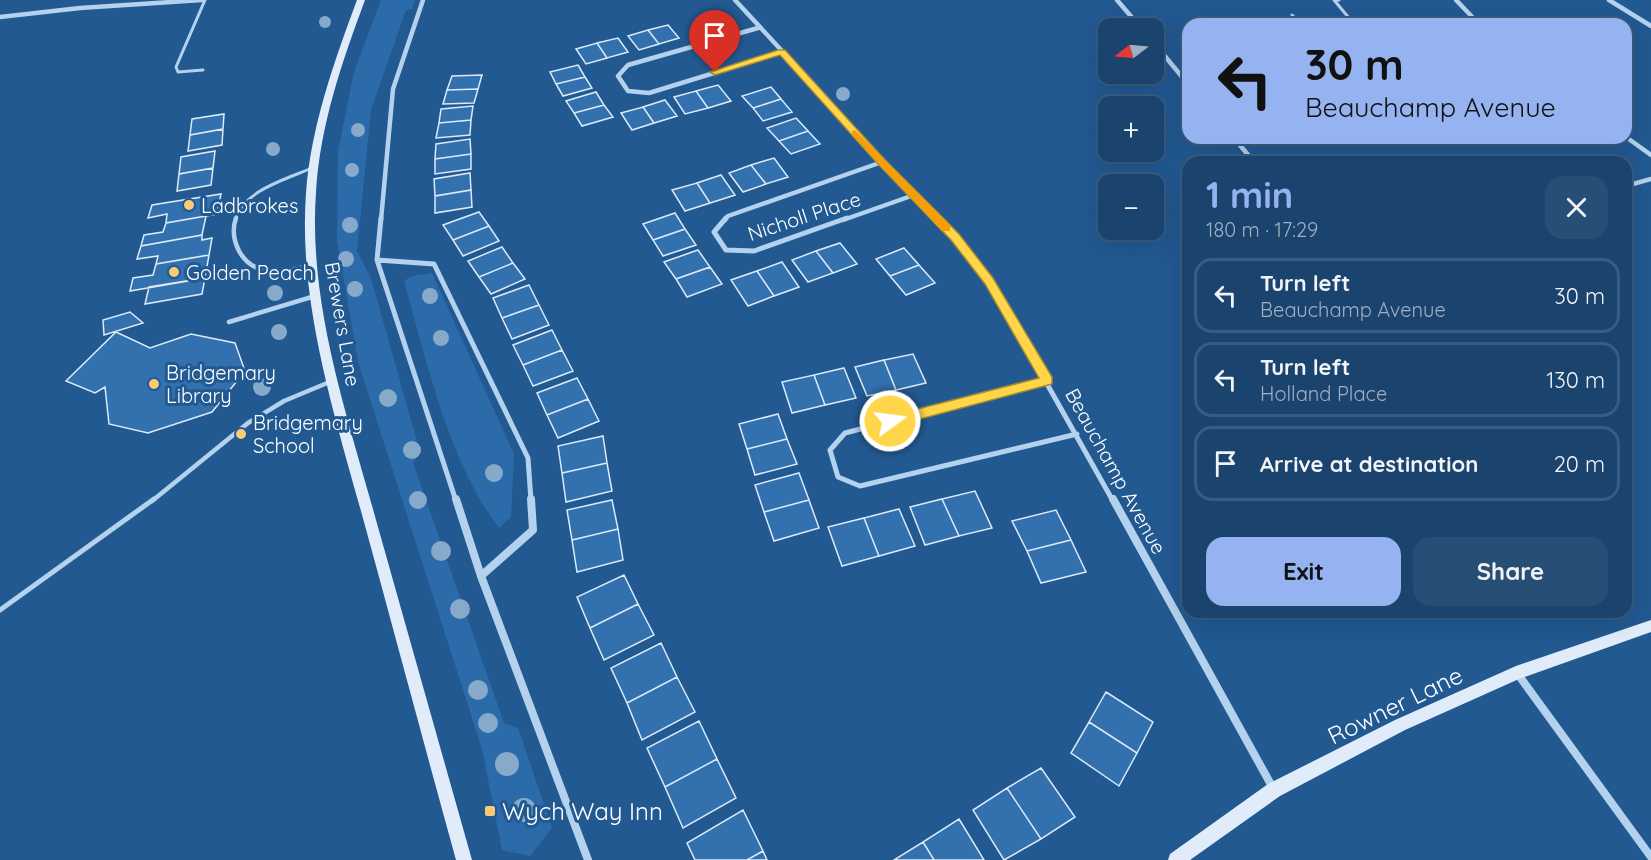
<!DOCTYPE html>
<meta charset="utf-8">
<style>
body{margin:0;font-family:Quicksand,sans-serif;background:#274e75;color:#f1f3f6;height:100vh;display:flex;flex-direction:column;font-size:22px;white-space:nowrap}
*{box-sizing:border-box;margin:0}
p{font-size:20px;color:#9fb0c2}
.icon{flex:none;width:33px;height:33px;fill:none;stroke:currentColor;stroke-width:2;stroke-linecap:round;stroke-linejoin:round}
.map{position:relative;flex:1;overflow:hidden}
.drawer{position:absolute;left:1182px;top:156px;width:450px;height:462px;display:flex;flex-direction:column;background:#1a436d;border-radius:18px;box-shadow:0 6px 24px #0002,0 0 0 2px #385c80}
.drawer>*{flex:none}
.top-card{position:absolute;left:1182px;top:18px;width:450px;height:126px;border-radius:18px;box-shadow:0 6px 24px #0002,0 0 0 2px #385c80;background:#95b2f1;color:#111;overflow:hidden}
.needle{width:39px;rotate:254deg}
.tools{position:absolute;left:1098px;top:18px;display:grid;gap:12px}
.tools a{display:grid;place-items:center;width:66px;height:66px;border-radius:12px;background:#1a436d;box-shadow:0 6px 24px #0002,0 0 0 2px #385c80;font-size:30px}
.pin{position:absolute;display:grid;place-items:center;width:51px;height:51px;color:#fff;margin:-62px -26px;border-radius:50% 50% 50% 0;rotate:-45deg;box-shadow:0 0 6px #0007}
.pin .icon{rotate:45deg}
.me{position:absolute;width:66px;margin:-33px;rotate:76deg;stroke-linejoin:round;filter:drop-shadow(0 0 4px #0008)}
.turn{display:flex;align-items:center;gap:21px;height:126px;padding:0 24px;font-size:27px}
.turn .icon{width:78px;height:78px;stroke-width:2.5}
.turn b{display:block;font-size:42px;line-height:51px}
.round{display:grid;place-items:center;flex:none;width:63px;height:63px;border-radius:18px;background:#274e75}
.summary{display:flex;align-items:center;justify-content:space-between;height:102px;padding:0 24px}
h1{font-size:36px;font-weight:700;line-height:45px;color:#95b2f1}
.primary-button{display:flex;gap:12px;margin-top:auto;padding:12px 24px}
.primary-button a{flex:1;height:69px;border-radius:18px;background:#95b2f1;color:#111;font-size:24px;font-weight:700;line-height:69px;text-align:center}
.primary-button a+a{background:#274e75;color:#f1f3f6}
ul{padding:0;list-style:none}
li{display:flex;align-items:center;gap:18px;height:75px;margin:0 12px 9px;padding:0 12px;border:3px solid #385c80;border-radius:18px}
li div{flex:1}
li b{display:block;font-size:22px}
li em{font-style:normal}
.map>svg:first-child{display:block}
.green{fill:#2c6ba9}
.building{fill:#3370ae;stroke:#daeaf9;stroke-width:1.5}
.lines{fill:none;stroke-linecap:round;stroke-linejoin:round}
.lane-far2{stroke:#b4d1ed;stroke-width:3}
.lane-far1{stroke:#b4d1ed;stroke-width:4.5}
.lane{stroke:#b4d1ed;stroke-width:5}
.street-far2{stroke:#b4d1ed;stroke-width:4.5}
.street-far1{stroke:#b4d1ed;stroke-width:5}
.street{stroke:#b4d1ed;stroke-width:8}
.secondary{fill:#e0ecfa;fill-rule:evenodd}
.tree{fill:#87a9ca}
.route{fill:#ffd54a;stroke:#a68a30;stroke-width:1.5}
.slow{fill:#f59e0b}
.poi-dot{fill:#f8cc77;stroke:#225991;stroke-width:2}
.labels{text-anchor:middle;dominant-baseline:central;stroke-width:6;stroke-linejoin:round;paint-order:stroke}
.poi-label{font-size:20px;fill:#fff;stroke:#225991;text-anchor:start}
.street-label{font-size:20px;fill:#fff;stroke:#225991}
.near-street-label{font-size:24px;fill:#fff;stroke:#225991}
.near-poi-label{font-size:24px;fill:#fff;stroke:#225991;text-anchor:start}
</style>
<div class="map">
<svg width="1651" height="860" viewBox="0 0 1651 860">
<rect width="100%" height="100%" fill="#225991"/>
<path class="green" d="M381,0h34l-3,9 -6,1 -35,100 -14,141 14,27 49,174 -7,11 91,260 14,5 34,100 -22,28 -28,-6 -20,-101 -124,-387 -21,-122 1,-89 16,-79z
M432,273l82,181 -3,63 -12,11c-50,-65 -73,-169 -95,-247l8,-5z"/>
<path class="building" d="M668,25l11,13 -20,6 -11,-14z
M648,30l11,14 -20,6 -11,-14z
M618,38l10,14 -21,6 -10,-15z
M597,43l10,15 -21,6 -10,-15z
M578,65l7,12 -29,7 -6,-12z
M482,75l-4,14 -31,1 5,-14z
M585,77l7,11 -29,8 -7,-12z
M718,85l13,16 -23,7 -12,-17z
M771,87l10,12 -28,9 -11,-12z
M478,89l-4,14 -31,1 4,-14z
M696,91l12,17 -23,6 -11,-17z
M596,92l8,13 -30,8 -8,-12z
M781,99l11,13 -29,9 -10,-13z
M665,100l12,16 -23,7 -11,-16z
M604,105l9,12 -31,9 -8,-13z
M473,106l-2,14 -32,3 2,-14z
M643,107l11,16 -22,7 -11,-17z
M224,114l-1,15 -33,6 2,-16z
M796,118l12,13 -29,10 -12,-13z
M471,120l-1,15 -34,3 3,-15z
M223,129l-1,16 -34,6 2,-16z
M808,131l12,13 -29,10 -12,-13z
M470,139l1,15 -36,5 1,-15z
M215,151l-2,17 -34,6 2,-17z
M471,154v15l-36,5v-15z
M774,158l14,19 -22,7 -15,-19z
M751,165l15,19 -23,8 -14,-19z
M213,168l-2,17 -34,6 2,-17z
M470,173l1,17 -36,6 -1,-17z
M721,175l14,20 -25,8 -13,-20z
M697,183l13,20 -25,8 -13,-21z
M471,190l1,17 -37,6v-17z
M221,194l-4,20 -51,9 1,-9 -19,4 4,-13z
M479,212l10,14 -36,14 -10,-15z
M675,213l10,16 -32,11 -10,-16z
M206,216l-4,19 -61,11 3,-11 19,-3 3,-9z
M489,226l10,15 -36,15 -10,-16z
M685,229l11,16 -33,11 -10,-16z
M202,235v5l10,-2 -3,17 -53,9 2,-8 -21,3 4,-13z
M840,243l17,21 -24,9 -17,-22z
M502,247l11,16 -34,14 -11,-16z
M904,248l15,17 -29,11 -14,-17z
M698,250l12,17 -34,12 -12,-17z
M816,251l17,22 -25,9 -16,-22z
M209,255l-4,23 -75,13 3,-13 20,-3 3,-11z
M782,262l17,25 -25,9 -17,-25z
M513,263l12,16 -34,15 -12,-17z
M919,265l16,18 -29,12 -16,-19z
M710,267l12,17 -35,13 -11,-18z
M757,271l17,25 -26,10 -17,-26z
M205,278l-3,16 -57,10 4,-17z
M529,285l10,20 -37,13 -9,-20z
M539,305l10,20 -37,14 -10,-21z
M130,312l13,11 -39,12 -1,-15z
M552,330l10,20 -39,15 -10,-20z
M116,332l34,16 41,-14 44,9 10,28 -33,41 -64,21 -39,-9 -4,-37 -10,6 -29,-12z
M562,350l11,21 -40,15 -10,-21z
M913,354l13,29 -30,7 -12,-30z
M884,360l12,30 -29,6 -12,-29z
M844,368l12,30 -31,7 -11,-30z
M814,375l11,30 -33,8 -10,-31z
M577,378l11,21 -41,16 -10,-22z
M588,399l11,22 -41,17 -11,-23z
M778,414l9,25 -40,10 -8,-25z
M603,436l4,27 -45,10 -4,-27z
M787,439l10,25 -42,11 -8,-26z
M607,463l5,28 -46,11 -4,-29z
M799,473l10,27 -45,12 -9,-27z
M975,491l17,37 -33,8 -17,-37z
M942,499l17,37 -34,9 -15,-38z
M612,500l6,29 -46,11 -5,-30z
M809,500l10,28 -45,13 -10,-29z
M899,509l16,37 -36,10 -15,-38z
M1056,510l15,30 -44,11 -15,-30z
M864,518l15,38 -37,10 -14,-39z
M618,529l5,31 -46,12 -5,-32z
M1071,540l15,32 -45,11 -14,-32z
M624,575l14,29 -48,24 -13,-31z
M638,604l16,31 -50,25 -14,-32z
M661,643l16,34 -50,26 -16,-35z
M677,677l18,35 -53,28 -15,-37z
M1106,692l47,30 -16,31 -48,-31z
M699,721l18,38 -52,28 -18,-39z
M1089,722l48,31 -18,33 -48,-33z
M717,759l19,39 -53,30 -18,-41z
M1041,768l34,49 -34,22 -34,-51z
M1007,788l34,51 -37,21 -31,-50z
M743,810l20,41 -16,9h-52l-8,-17z
M959,819l25,41h-50l-11,-18z
M923,842l11,18h-40z
M763,851l4,9h-20z"/>
<g class="lines">
<path class="lane-far2" d="M1339,0h-5l20,24
M1292,15l10,9
M203,70l-25,2 -2,-5 29,-67
M235,220c9,-30 52,-41 77,-52"/>
<path class="lane-far1" d="M236,218c-4,11 -2,23 3,33 16,29 48,20 74,14
M229,322l86,-26
M152,501l96,-78 36,-22 48,-20"/>
<path class="lane" d="M0,610l154,-111"/>
<path class="street-far2" d="M735,0l203,220
M1117,0l24,28
M1456,0l23,24
M1609,0l42,26
M0,17l80,-9 122,-8
M758,28l-130,37 -10,11 10,15 21,2 133,-41
M1154,43l34,41
M1626,137l25,18
M1234,138l20,24
M1626,186l25,-7
M381,220l12,-131 30,-89
M725,220l3,-4 154,-54
M843,220l71,-25"/>
<path class="street-far1" d="M381,218l-4,42 79,241
M726,218l-12,14 12,18 28,1 93,-33
M937,218l52,63 124,220
M377,260l57,4 94,194 3,43
M1047,381l-202,52 -15,17 8,27 22,9 217,-52"/>
<path class="street" d="M456,499l25,77 107,284
M1113,499l161,291
M481,576l52,-46 -2,-31
M1517,673l134,184"/>
<path class="secondary" d="M357,0h8c-23,62 -45,125 -49,192 -8,112 31,222 60,328 32,113 64,227 96,340h-16c-31,-112 -61,-225 -92,-338 -29,-106 -66,-218 -58,-329 5,-67 28,-131 51,-193z
M1651,620v12l-132,47 -114,51 -125,66 -90,64h-22l2,-6 98,-70 127,-64 121,-54z"/>
</g>
<g class="tree">
<circle cx="325" cy="22" r="6"/>
<circle cx="843" cy="94" r="7"/>
<circle cx="358" cy="130" r="7"/>
<circle cx="273" cy="149" r="7"/>
<circle cx="352" cy="170" r="7"/>
<circle cx="350" cy="225" r="8"/>
<circle cx="346" cy="259" r="8"/>
<circle cx="355" cy="289" r="8"/>
<circle cx="275" cy="293" r="8"/>
<circle cx="430" cy="296" r="8"/>
<circle cx="279" cy="332" r="8"/>
<circle cx="441" cy="338" r="8"/>
<circle cx="262" cy="387" r="9"/>
<circle cx="388" cy="398" r="9"/>
<circle cx="412" cy="450" r="9"/>
<circle cx="494" cy="473" r="9"/>
<circle cx="418" cy="500" r="9"/>
<circle cx="441" cy="551" r="10"/>
<circle cx="460" cy="609" r="10"/>
<circle cx="478" cy="690" r="10"/>
<circle cx="488" cy="723" r="10"/>
<circle cx="507" cy="764" r="12"/>
<circle cx="524" cy="810" r="12"/>
</g>
<path class="route" d="M778,50h7l100,110 74,74 34,44 59,99v7l-162,43 -5,-2 -2,-4 7,-5 149,-38 -54,-94 -34,-44 -73,-76 -98,-109 -65,20 -5,-3z"/>
<path class="slow" d="M855,130l95,95v6h-8l-90,-96v-4z"/>
<g class="poi-dot">
<circle cx="189" cy="205" r="6"/>
<circle cx="174" cy="272" r="6"/>
<circle cx="154" cy="384" r="6"/>
<circle cx="241" cy="434" r="6"/>
<rect x="484" y="805" width="12" height="12" rx="3"/>
</g>
<g class="labels">
<g class="poi-label">
<text x="201" y="205">Ladbrokes</text>
<text x="186" y="272">Golden Peach</text>
<text x="166" y="372">Bridgemary<tspan x="166" dy="23">Library</tspan></text>
<text x="253" y="422">Bridgemary<tspan x="253" dy="23">School</tspan></text>
</g>
<g class="street-label">
<text transform="translate(804 216) rotate(-18)">Nicholl Place</text>
<text transform="translate(343 324) rotate(80)">Brewers Lane</text>
<text transform="translate(1116 471) rotate(61)">Beauchamp Avenue</text>
</g>
<g class="near-street-label">
<text transform="translate(1395 705) rotate(-26)">Rowner Lane</text>
</g>
<g class="near-poi-label">
<text x="502" y="811">Wych Way Inn</text>
</g>
</g>
</svg>
<div class="tools">
<a><svg class="needle" viewBox="-14 -14 28 28"><path d="M0-13l5 13h-10z" fill="#e53935"/><path d="M0 13l5-13h-10z" fill="#9fb0c2"/></svg></a>
<a>+</a>
<a>−</a>
</div>
<div class="pin" style="left:715px;top:72px;background:#d93025"><svg class="icon" aria-label="arrive" viewBox="0 0 24 24"><path d="M6 21V4h12l-3 4 3 4H6"/></svg></div>
<svg class="me" style="left:890px;top:421px" viewBox="-20 -20 40 40"><circle r="17" fill="#ffd54a" stroke="#fff" stroke-width="3"/><path d="M0-11L8 9 0 5-8 9z" fill="#fff"/></svg>
<div class="top-card">
<div class="turn"><svg class="icon" aria-label="left" viewBox="0 0 24 24"><path d="M17 20v-9H6M10 6l-5 5 5 5"/></svg><div><b>30 m</b>Beauchamp Avenue</div></div>
</div>
<section class="drawer">
<div class="summary"><div><h1>1 min</h1><p>180 m · 17:29</p></div><a class="round"><svg class="icon" aria-label="close" viewBox="0 0 24 24"><path d="M6 6l12 12M18 6L6 18"/></svg></a></div>
<ul>
<li><svg class="icon" aria-label="left" viewBox="0 0 24 24"><path d="M17 20v-9H6M10 6l-5 5 5 5"/></svg><div><b>Turn left</b><p>Beauchamp Avenue</p></div><em>30 m</em></li>
<li><svg class="icon" aria-label="left" viewBox="0 0 24 24"><path d="M17 20v-9H6M10 6l-5 5 5 5"/></svg><div><b>Turn left</b><p>Holland Place</p></div><em>130 m</em></li>
<li><svg class="icon" aria-label="arrive" viewBox="0 0 24 24"><path d="M6 21V4h12l-3 4 3 4H6"/></svg><div><b>Arrive at destination</b></div><em>20 m</em></li>
</ul>
<div class="primary-button"><a>Exit</a><a>Share</a></div>
</section>
</div>
